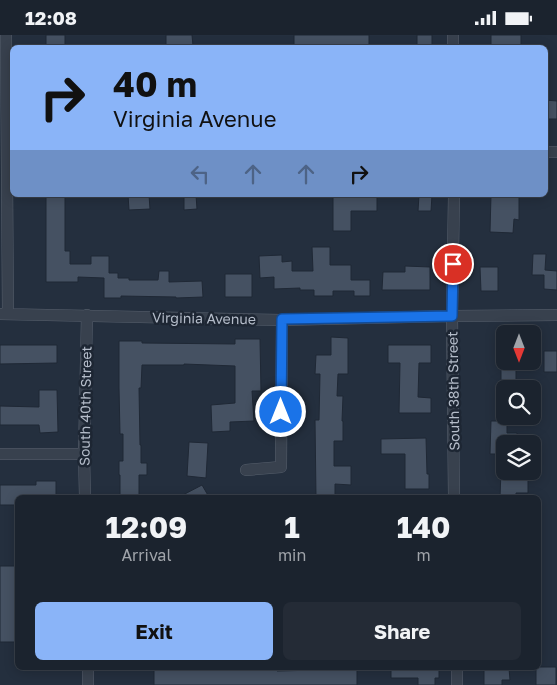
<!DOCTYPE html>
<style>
body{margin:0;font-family:"Golos Text",sans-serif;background:#242b36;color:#f1f3f6;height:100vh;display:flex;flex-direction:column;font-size:19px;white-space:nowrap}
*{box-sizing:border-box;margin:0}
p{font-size:16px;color:#a0a4aa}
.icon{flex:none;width:28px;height:28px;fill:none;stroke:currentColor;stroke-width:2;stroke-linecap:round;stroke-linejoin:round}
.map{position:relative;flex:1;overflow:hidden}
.drawer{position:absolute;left:15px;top:460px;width:526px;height:175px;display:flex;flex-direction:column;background:#1b232e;border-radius:8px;box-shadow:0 2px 12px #0003,0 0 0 1px #39404a}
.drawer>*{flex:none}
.top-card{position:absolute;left:10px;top:10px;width:538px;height:152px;border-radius:8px;box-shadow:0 2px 12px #0003,0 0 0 1px #39404a;background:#8ab4f8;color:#111;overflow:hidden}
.needle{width:32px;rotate:180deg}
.buttons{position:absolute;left:496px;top:290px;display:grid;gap:10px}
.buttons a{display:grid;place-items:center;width:45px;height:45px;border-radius:8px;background:#1b232e;box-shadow:0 2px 12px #0003,0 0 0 1px #39404a;font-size:25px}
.pin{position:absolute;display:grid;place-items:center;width:42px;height:42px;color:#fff;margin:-21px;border:2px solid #fff;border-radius:50%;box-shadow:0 1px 5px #0007}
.me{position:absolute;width:55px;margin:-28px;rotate:0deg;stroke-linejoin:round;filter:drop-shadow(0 0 4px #0008)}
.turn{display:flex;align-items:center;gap:18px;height:105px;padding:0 20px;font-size:22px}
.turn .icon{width:65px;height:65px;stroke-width:2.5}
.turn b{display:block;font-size:35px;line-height:42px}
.lanes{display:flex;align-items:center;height:48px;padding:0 20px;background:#0003;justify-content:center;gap:25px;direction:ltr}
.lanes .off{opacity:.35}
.eta{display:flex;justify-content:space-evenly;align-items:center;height:85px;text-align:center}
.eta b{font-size:30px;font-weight:700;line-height:35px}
.primary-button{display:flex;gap:10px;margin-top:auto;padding:10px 20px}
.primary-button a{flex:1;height:58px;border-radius:8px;background:#8ab4f8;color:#111;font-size:20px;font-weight:700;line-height:58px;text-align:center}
.primary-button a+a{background:#242b36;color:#f1f3f6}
.status{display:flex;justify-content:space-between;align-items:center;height:35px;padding:0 25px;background:#1b232e;direction:ltr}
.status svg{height:14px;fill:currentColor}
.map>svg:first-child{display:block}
.building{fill:#455162;stroke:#1f2835}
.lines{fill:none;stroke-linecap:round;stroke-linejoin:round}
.street-casing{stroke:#565f6c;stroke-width:12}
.street{stroke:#38414e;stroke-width:11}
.route-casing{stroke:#114b97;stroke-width:12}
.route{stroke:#1a73e8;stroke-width:9}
.labels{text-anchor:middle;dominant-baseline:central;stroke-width:5;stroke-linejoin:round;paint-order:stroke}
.street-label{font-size:14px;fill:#b4bcc9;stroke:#1d2633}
</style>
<div class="status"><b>12:08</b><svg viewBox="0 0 49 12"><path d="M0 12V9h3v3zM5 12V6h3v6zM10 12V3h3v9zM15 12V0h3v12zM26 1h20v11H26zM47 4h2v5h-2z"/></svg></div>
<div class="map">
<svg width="557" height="650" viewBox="0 0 557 650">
<rect width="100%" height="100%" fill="#242f3e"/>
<path class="building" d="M46,0h19v12h-19z
M166,0h26l1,11h-27z
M294,0h75v12h-75z
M417,0h15v12h-15z
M491,0h30v12h-30z
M545,65l12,1v18h-12z
M46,160h19v56h5v13h21v-8h18v17h9v5h11v2h29l1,-9h10v11l33,-1 1,16 -27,1v-1l-55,-1v2h-17v-20l-26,-1v5h-32z
M128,160h21l1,14 -21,1z
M184,160h12l1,14 -13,1z
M333,160h44v16h-26v20h-18z
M419,160h13l-1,16h-13z
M491,160h24l-1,2h5v23l-5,-1 -1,14 -23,-1z
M312,212h18v18h21v15h19v16h-16v-5h-21v5h-19v-6h-14v-2l-26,1v-12l-14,1 -1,-22 23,-1v7l10,-1v10h21z
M533,219h13l-1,16 12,1v19l-13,-1v-14h-12z
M405,231l25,1v23h-48l1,-18h22z
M480,232h18v24h-17z
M225,239h27v23h-27z
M331,302l17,1v36h-10l-1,22h6l-1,25h1v20h-9v25h17v19l-16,-1v13h-19l-1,-77h4l1,-46h-5l1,-19h15z
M235,304h25l1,52h-9l2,30 -24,1v9l-18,1 -1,-27 24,-2v-37l-51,-2v1h-42l-1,23h-2l1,57h1v18h6v12h-8v22h-19v-22h-1v-14h4v-27h-3l-1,-46v-47h23v2l93,1z
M0,310h57v18l-57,1z
M388,310h43v18h-12l-1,34 13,1v15h-32l1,-50h-12z
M544,316h13v21h-13z
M501,330h15v15h-15z
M39,355h18l1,42 -18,1 -1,-8h-39v-19l39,1z
M491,386h16v12h10v11h-12v10h-15z
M426,403l1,36h2v15h-24v-35h-24v-15z
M189,407l19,1 -2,35 -19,-2z
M501,436h27v22h-12v4h-16z
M36,446h20v16h-38v8h-18v-20h36z
M202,450l7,12h-30z
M0,531h18v76h-18z
M154,632h48v2h8v1h24v-3h42l1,4 40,-1v-3h31v3h9v15h-203z
M391,632h48v11h-4v7h-17v-7h-27z
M484,632l25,1 1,12h-8v5h-18z
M536,632h20v18h-20z"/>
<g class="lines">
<defs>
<path id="street" d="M6,0l2,279
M453,0v12
M545,117h12
M454,160l-2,121 2,181
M0,279l282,6 170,-4 105,-1
M0,419h84
M246,435l35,-3 1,-147
M85,462l-1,-43 3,-139
M88,632v18
M457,632v18"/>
</defs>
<use href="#street" class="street-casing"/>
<use href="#street" class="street"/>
</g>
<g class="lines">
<defs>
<path id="route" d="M281,377l1,-93 170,-3 1,-52"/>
</defs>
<use href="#route" class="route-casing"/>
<use href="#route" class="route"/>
</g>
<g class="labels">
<g class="street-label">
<text transform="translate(204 283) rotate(1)">Virginia Avenue</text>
<text transform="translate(453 356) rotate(-91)">South 38th Street</text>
<text transform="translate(85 371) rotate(-89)">South 40th Street</text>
</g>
</g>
</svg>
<div class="buttons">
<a><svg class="needle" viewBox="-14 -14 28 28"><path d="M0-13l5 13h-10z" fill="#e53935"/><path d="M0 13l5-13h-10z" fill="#a0a4aa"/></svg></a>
<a><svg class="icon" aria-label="search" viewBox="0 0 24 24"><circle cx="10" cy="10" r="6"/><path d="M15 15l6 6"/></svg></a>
<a><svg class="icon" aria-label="layers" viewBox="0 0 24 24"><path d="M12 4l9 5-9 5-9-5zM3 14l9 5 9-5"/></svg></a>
</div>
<div class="pin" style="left:453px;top:229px;background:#d93025"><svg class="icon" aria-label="arrive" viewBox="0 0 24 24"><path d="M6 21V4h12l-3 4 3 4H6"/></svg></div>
<svg class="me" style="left:281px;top:377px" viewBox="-20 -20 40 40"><circle r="17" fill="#1a73e8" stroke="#fff" stroke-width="3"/><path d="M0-11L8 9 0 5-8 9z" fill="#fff"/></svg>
<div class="top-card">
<div class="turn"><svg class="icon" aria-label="right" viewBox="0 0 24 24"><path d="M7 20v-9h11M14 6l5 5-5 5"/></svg><div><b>40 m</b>Virginia Avenue</div></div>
<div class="lanes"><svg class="icon off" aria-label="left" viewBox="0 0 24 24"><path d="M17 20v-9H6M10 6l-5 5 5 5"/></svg><svg class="icon off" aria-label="ahead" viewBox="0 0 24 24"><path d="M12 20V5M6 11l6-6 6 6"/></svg><svg class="icon off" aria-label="ahead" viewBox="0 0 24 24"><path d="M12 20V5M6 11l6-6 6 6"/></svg><svg class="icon" aria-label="right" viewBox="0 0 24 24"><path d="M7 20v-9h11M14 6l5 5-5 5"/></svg></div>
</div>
<section class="drawer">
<div class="eta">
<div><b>12:09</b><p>Arrival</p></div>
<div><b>1</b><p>min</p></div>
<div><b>140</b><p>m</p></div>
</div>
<div class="primary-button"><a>Exit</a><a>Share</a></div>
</section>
</div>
